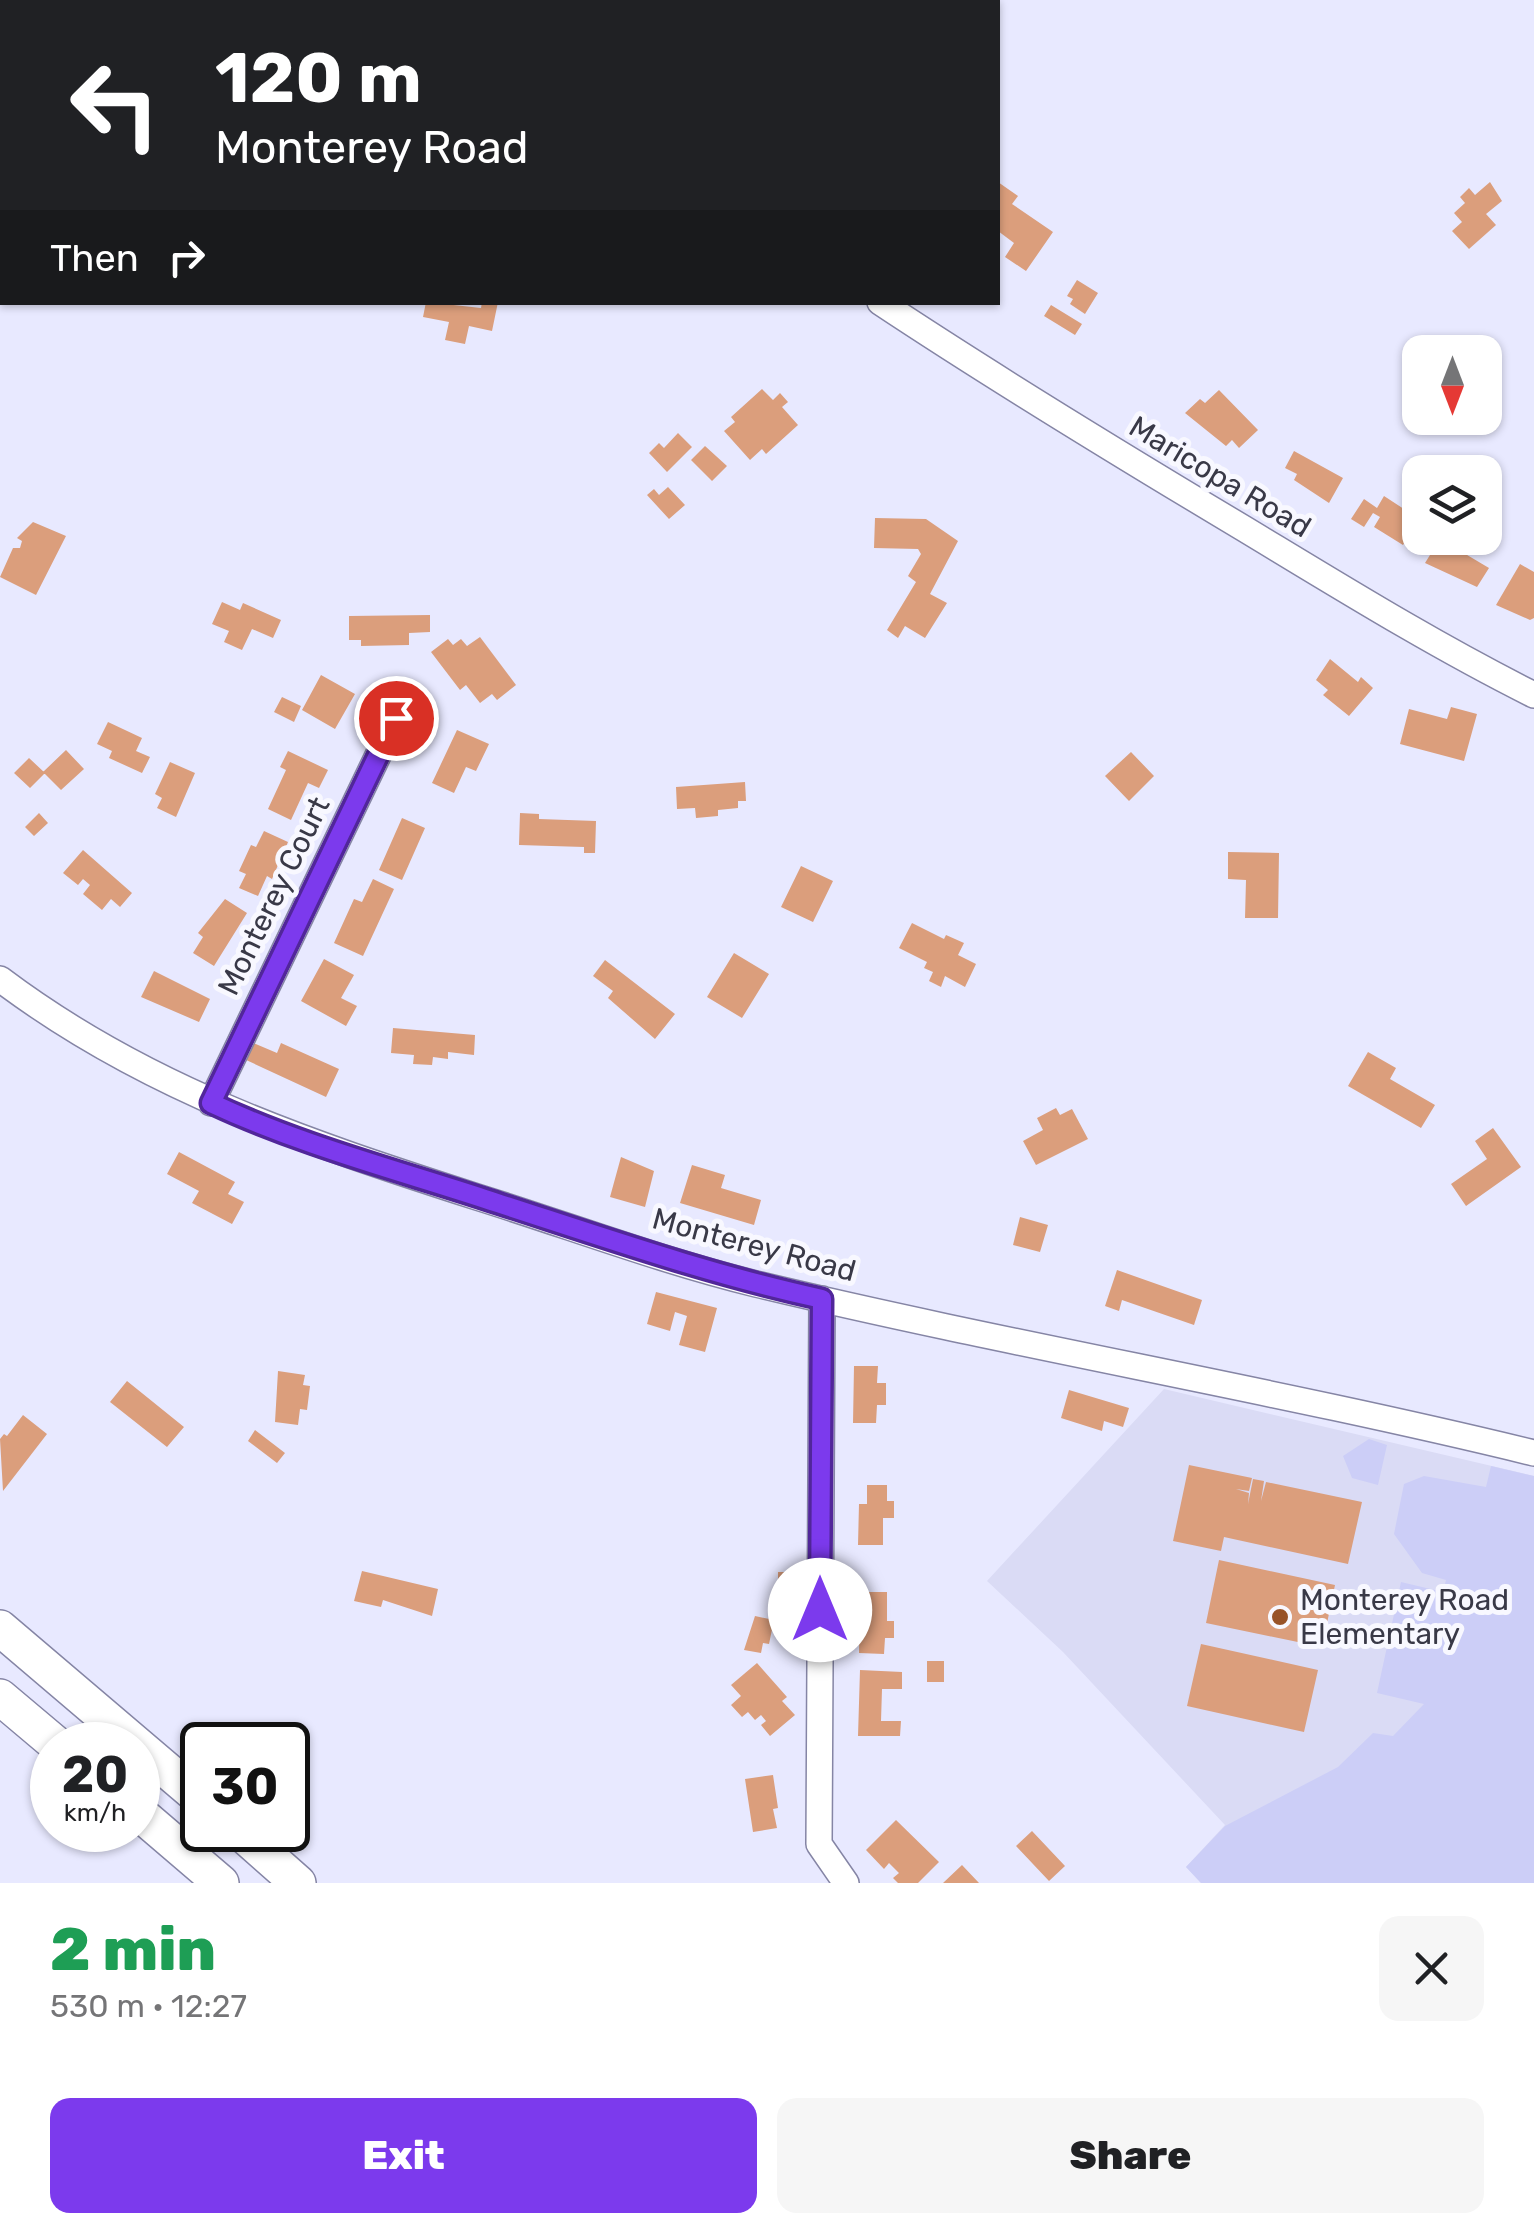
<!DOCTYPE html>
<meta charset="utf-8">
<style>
body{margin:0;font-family:Rubik,sans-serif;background:#f6f6f6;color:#202124;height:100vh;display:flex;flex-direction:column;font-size:38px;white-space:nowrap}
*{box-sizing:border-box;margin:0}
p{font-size:32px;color:#757577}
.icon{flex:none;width:55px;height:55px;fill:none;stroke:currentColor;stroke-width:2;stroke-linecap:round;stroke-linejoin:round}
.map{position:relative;height:1883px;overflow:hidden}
.panel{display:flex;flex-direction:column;background:#fff;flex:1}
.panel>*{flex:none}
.hud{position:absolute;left:0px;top:0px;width:1000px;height:305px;box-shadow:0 2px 8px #0004;background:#202124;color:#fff;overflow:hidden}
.needle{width:65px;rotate:180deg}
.fabs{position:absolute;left:1402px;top:335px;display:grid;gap:20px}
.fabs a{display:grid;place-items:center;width:100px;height:100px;border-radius:20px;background:#fff;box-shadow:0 2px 8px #0004;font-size:50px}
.speed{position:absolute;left:30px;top:1722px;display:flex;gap:20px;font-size:50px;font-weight:700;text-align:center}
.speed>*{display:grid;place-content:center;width:130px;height:130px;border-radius:50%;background:#fff;box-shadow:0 2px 8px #0004;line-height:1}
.speed small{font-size:25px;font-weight:400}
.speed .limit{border:5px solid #111;border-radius:15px;background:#fff;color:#111}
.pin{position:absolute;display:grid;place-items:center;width:85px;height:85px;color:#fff;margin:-42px;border:5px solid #fff;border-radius:50%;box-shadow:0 2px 10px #0007}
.me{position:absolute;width:110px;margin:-55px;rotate:0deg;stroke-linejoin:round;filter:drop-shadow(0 0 8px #0008)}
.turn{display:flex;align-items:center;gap:35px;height:210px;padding:0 50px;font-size:45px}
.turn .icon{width:130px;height:130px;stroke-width:2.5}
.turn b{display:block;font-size:70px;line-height:85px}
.then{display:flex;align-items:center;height:95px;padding:0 50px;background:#0003;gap:20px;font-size:38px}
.round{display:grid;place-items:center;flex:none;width:105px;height:105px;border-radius:20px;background:#f6f6f6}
.summary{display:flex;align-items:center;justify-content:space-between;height:170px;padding:0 50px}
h1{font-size:60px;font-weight:800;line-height:75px;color:#1e9e55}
.action{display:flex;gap:20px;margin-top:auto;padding:20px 50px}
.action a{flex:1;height:115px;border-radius:20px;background:#7c3aed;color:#fff;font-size:40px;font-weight:800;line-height:115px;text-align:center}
.action a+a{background:#f6f6f6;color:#202124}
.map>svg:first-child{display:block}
.built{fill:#dadbf5}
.green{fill:#cccef7}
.building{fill:#db9e7c}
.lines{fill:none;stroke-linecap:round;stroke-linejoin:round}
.minor-casing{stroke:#8585a5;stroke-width:28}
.highway-casing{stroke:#8585a5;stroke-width:38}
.minor{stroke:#fff;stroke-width:25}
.highway{stroke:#fff;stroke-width:35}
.route-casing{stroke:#51269a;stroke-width:25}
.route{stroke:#7c3aed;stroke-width:18}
.poi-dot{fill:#985328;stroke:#f8f8ff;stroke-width:4}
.labels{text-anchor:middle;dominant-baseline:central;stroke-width:10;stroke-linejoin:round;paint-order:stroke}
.street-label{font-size:30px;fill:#393947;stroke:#f8f8ff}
.poi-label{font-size:30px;fill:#393947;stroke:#f8f8ff;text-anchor:start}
</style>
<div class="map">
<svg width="1534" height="1883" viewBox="0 0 1534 1883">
<rect width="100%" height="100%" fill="#e8e9ff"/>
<path class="built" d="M1164,1389l370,87v407h-333l-15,-16 39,-42 -162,-173 -76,-71z"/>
<path class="green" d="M1369,1439l18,6 -9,40 -26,-7 -9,-22z
M1491,1466l43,10v407h-333l-15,-16 39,-41 113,-59 35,-34 20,3 31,-32 -47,-11 24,-111 42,10 3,-12 -24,-7 -28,-39 10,-50 20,-8 62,11z"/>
<path class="building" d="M998,182l20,14 -6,8 41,28 -27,39 -21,-14 9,-14 -16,-12z
M1490,182l12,19 -16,13 10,11 -27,24 -17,-18 10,-9 -8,-9 11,-10 -5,-6 9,-9 6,7z
M1077,280l21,13 -13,21 -15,-10 3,-5 -6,-3z
M426,302l55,6 1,-6h16l-6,29 -23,-5 -4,18 -20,-4 4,-18 -26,-5z
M1051,305l31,19 -7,11 -31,-19z
M762,389l11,11 7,-7 8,9 -6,5 16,18 -32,29 -4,-5 -12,11 -26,-29 11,-9 -4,-5z
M1219,390l39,40 -19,18 -7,-8 -6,6 -41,-33 15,-14 5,4z
M678,433l14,14 -25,25 -18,-19 10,-10 5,5z
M705,446l22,20 -15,15 -21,-21z
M1294,451l49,27 -14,25 -35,-23 3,-6 -12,-6z
M668,487l17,18 -16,14 -22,-24 7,-6 5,6z
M1384,496l23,15 3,-4 10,7v16l-4,7 -5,-4 -8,12 -29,-18 6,-10 -7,-4 -9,14 -13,-8 13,-20 13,9z
M875,518l51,1 32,22 -28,53 17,9 -22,35 -20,-12 -7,12 -11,-8 29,-48 -8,-6 13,-22 -3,-5 -44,-1z
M33,522l33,14 -30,59 -36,-18 13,-29h7l2,-7 -5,-3z
M1440,539l9,5 4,-5 8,5 -4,5 32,19 -12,19 -52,-24z
M1520,564l14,8v46l-4,2 -34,-15z
M222,602l18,8 3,-7 38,17 -8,18 -21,-9 -10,21 -18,-8 5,-11 -17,-7z
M430,615v17l-21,1v12l-48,1v-6h-12v-24z
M480,637l36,48 -19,15 -5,-6 -12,9 -14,-18 -6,5 -29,-38 17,-13 5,6 8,-6 6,7z
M1330,659l28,23 3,-5 12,11 -24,28 -26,-21 5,-5 -12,-10z
M321,675l34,19 -20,35 -33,-19z
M282,697l19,9 -7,16 -20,-10z
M1451,707l26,7 -13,47 -64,-17 9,-35 38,10z
M108,722l34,16 -6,13 14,6 -8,16 -33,-15 3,-7 -15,-7z
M457,730l32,14 -13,27 -10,-4 -12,26 -22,-10z
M66,750l18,19 -23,21 -18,-18z
M288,751l40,19 -9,18 -11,-5 -17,37 -23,-11 18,-39 -6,-3z
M1131,752l23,24 -25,25 -24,-25z
M29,758l16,15 -15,15 -16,-15z
M170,762l25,11 -19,44 -19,-9 5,-10 -7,-4z
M745,782l1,19h-8v7l-20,2v6l-22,2 -1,-10 -18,1 -1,-22z
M39,813l9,10 -14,13 -9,-9z
M520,813l19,1v5l57,2 -1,32h-11v-6l-65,-2z
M402,818l23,10 -23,52 -23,-10z
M264,831l24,11 -16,37 -5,-3 -9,20 -19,-8 7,-14 -7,-3 12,-26 5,2z
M83,850l49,43 -12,14 -9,-8 -9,11 -19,-16 7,-9 -7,-6 -5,6 -15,-12z
M1228,852l51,1 -1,65h-33l1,-38 -18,-1z
M801,866l32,15 -20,41 -32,-15z
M373,879l21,10 -31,67 -29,-13 20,-44 8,3z
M225,899l22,14 -33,53 -21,-13 10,-16 -5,-4z
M912,923l32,16 2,-4 18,8 -6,12 18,9 -11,23 -20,-11 -4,11 -12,-6 4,-9 -9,-4 3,-6 -28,-14z
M734,953l35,21 -27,44 -35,-21z
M324,959l30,16 -13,23 16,8 -11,20 -45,-25z
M605,960l70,54 -20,25 -47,-41 5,-7 -20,-15z
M154,971l56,28 -11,23 -58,-25z
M393,1028l82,7 -1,20 -26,-3v7l-15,-2 -1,8 -19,-1 1,-9 -23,-2z
M251,1042l26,11 4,-10 58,26 -13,28 -82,-38z
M1368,1052l28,16 -6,11 45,26 -14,23 -73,-42z
M1056,1108l4,7 12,-6 16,30 -52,26 -13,-24 20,-11 -6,-12z
M1493,1128l28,39 -55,39 -15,-22 36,-25 -12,-18z
M179,1152l56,30 -7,12 16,8 -12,22 -40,-21 7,-12 -32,-17z
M621,1157l33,14 -9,36 -35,-10z
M692,1165l33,10 -4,13 40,12 -7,25 -74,-22z
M1020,1217l28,8 -8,27 -27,-7z
M1117,1270l85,30 -8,25 -72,-25 -3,11 -14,-5z
M656,1292l61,16 -12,44 -26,-7 8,-29 -12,-4 -5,19 -23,-7z
M854,1366h24l-1,17h9v22h-9l-1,18h-23z
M278,1371l27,4 -2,10 7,1 -3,24 -7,-1 -2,16 -23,-3z
M127,1381l57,46 -17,20 -57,-45z
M1069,1390l60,18 -6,19 -19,-6 -2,10 -41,-13z
M23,1415l24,19 -44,57 -3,-52 4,-5 3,2z
M255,1430l30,23 -8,10 -29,-22z
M1189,1465l63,13 -3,13 -13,-2 13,4 -1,11 5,-25 11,2 -3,20 5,-19 96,20 -14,62 -124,-27 -3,14 -48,-10z
M867,1485h20v16h7v17h-11v27h-25l1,-41h8z
M1219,1560l116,25 -13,62 -116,-24z
M362,1571l76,18 -6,27 -49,-16 -2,7 -27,-6z
M778,1572h17v24h-5l1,7h-9v-7h-4z
M860,1592h27v29h7v17h-9l-1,16 -25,-1z
M755,1616l19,4 -5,24 -6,-1 -2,10 -17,-3z
M1201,1644l117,26 -14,62 -117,-26z
M927,1661h17v21h-17z
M757,1663l30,34 -5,4 13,14 -25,21 -9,-11 5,-4 -5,-6 -6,5 -7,-8 -6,5 -11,-12 10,-9 -10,-11z
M860,1670l42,2v17h-20l-1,32h20l-1,15h-42z
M773,1775l5,33 -5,1 4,19 -24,4 -8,-53z
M896,1820l43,42 -21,21h-20l-5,-5 6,-5 -10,-10 -5,6 -18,-19z
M1032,1831l33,35 -16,15 -33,-35z
M962,1865l17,18h-36z"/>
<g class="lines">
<defs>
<path id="minor" d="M425,0l3,2
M880,302c119,79 241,153 363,226 96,58 191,117 291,167
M0,979c146,110 306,163 477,218 93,29 185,64 279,87 258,62 520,106 778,169
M211,1103l185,-385
M822,1299l-3,545 27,39"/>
<path id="highway" d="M0,1628l202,172
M0,1697l57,48
M138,1812l83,71
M238,1830l60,53"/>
</defs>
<use href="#minor" class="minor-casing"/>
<use href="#highway" class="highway-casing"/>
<use href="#minor" class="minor"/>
<use href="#highway" class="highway"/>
</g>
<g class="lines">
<defs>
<path id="route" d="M396,718l-185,385c87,41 182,66 274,96 112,36 222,75 337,100l-2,311"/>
</defs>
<use href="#route" class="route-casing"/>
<use href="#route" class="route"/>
</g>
<circle class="poi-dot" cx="1280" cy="1617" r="10"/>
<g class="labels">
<g class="street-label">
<text transform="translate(1220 477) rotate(31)">Maricopa Road</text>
<text transform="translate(274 896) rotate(-64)">Monterey Court</text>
<text transform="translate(754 1245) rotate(15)">Monterey Road</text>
</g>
<g class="poi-label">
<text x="1300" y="1600">Monterey Road<tspan x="1300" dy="34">Elementary</tspan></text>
</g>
</g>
</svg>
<div class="fabs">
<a><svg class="needle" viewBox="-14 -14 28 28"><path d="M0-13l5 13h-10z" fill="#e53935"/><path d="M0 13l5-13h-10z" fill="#757577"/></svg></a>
<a><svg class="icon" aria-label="layers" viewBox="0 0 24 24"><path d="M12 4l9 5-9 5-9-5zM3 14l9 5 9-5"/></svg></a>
</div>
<div class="speed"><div>20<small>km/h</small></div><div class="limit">30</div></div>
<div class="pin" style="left:396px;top:718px;background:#d93025"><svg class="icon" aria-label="arrive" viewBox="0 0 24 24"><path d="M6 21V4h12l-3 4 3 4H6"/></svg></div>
<svg class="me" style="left:820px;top:1610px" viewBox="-20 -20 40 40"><circle r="19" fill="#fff"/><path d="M0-13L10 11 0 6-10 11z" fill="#7c3aed"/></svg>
<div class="hud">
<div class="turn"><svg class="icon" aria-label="left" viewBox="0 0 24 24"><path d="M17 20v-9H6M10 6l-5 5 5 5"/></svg><div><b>120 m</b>Monterey Road</div></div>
<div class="then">Then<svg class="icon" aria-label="right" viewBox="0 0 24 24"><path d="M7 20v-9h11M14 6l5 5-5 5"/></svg></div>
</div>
</div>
<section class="panel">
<div class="summary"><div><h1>2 min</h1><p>530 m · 12:27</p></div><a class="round"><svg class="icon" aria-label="close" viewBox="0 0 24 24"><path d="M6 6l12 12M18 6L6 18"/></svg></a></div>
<div class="action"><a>Exit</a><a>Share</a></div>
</section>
